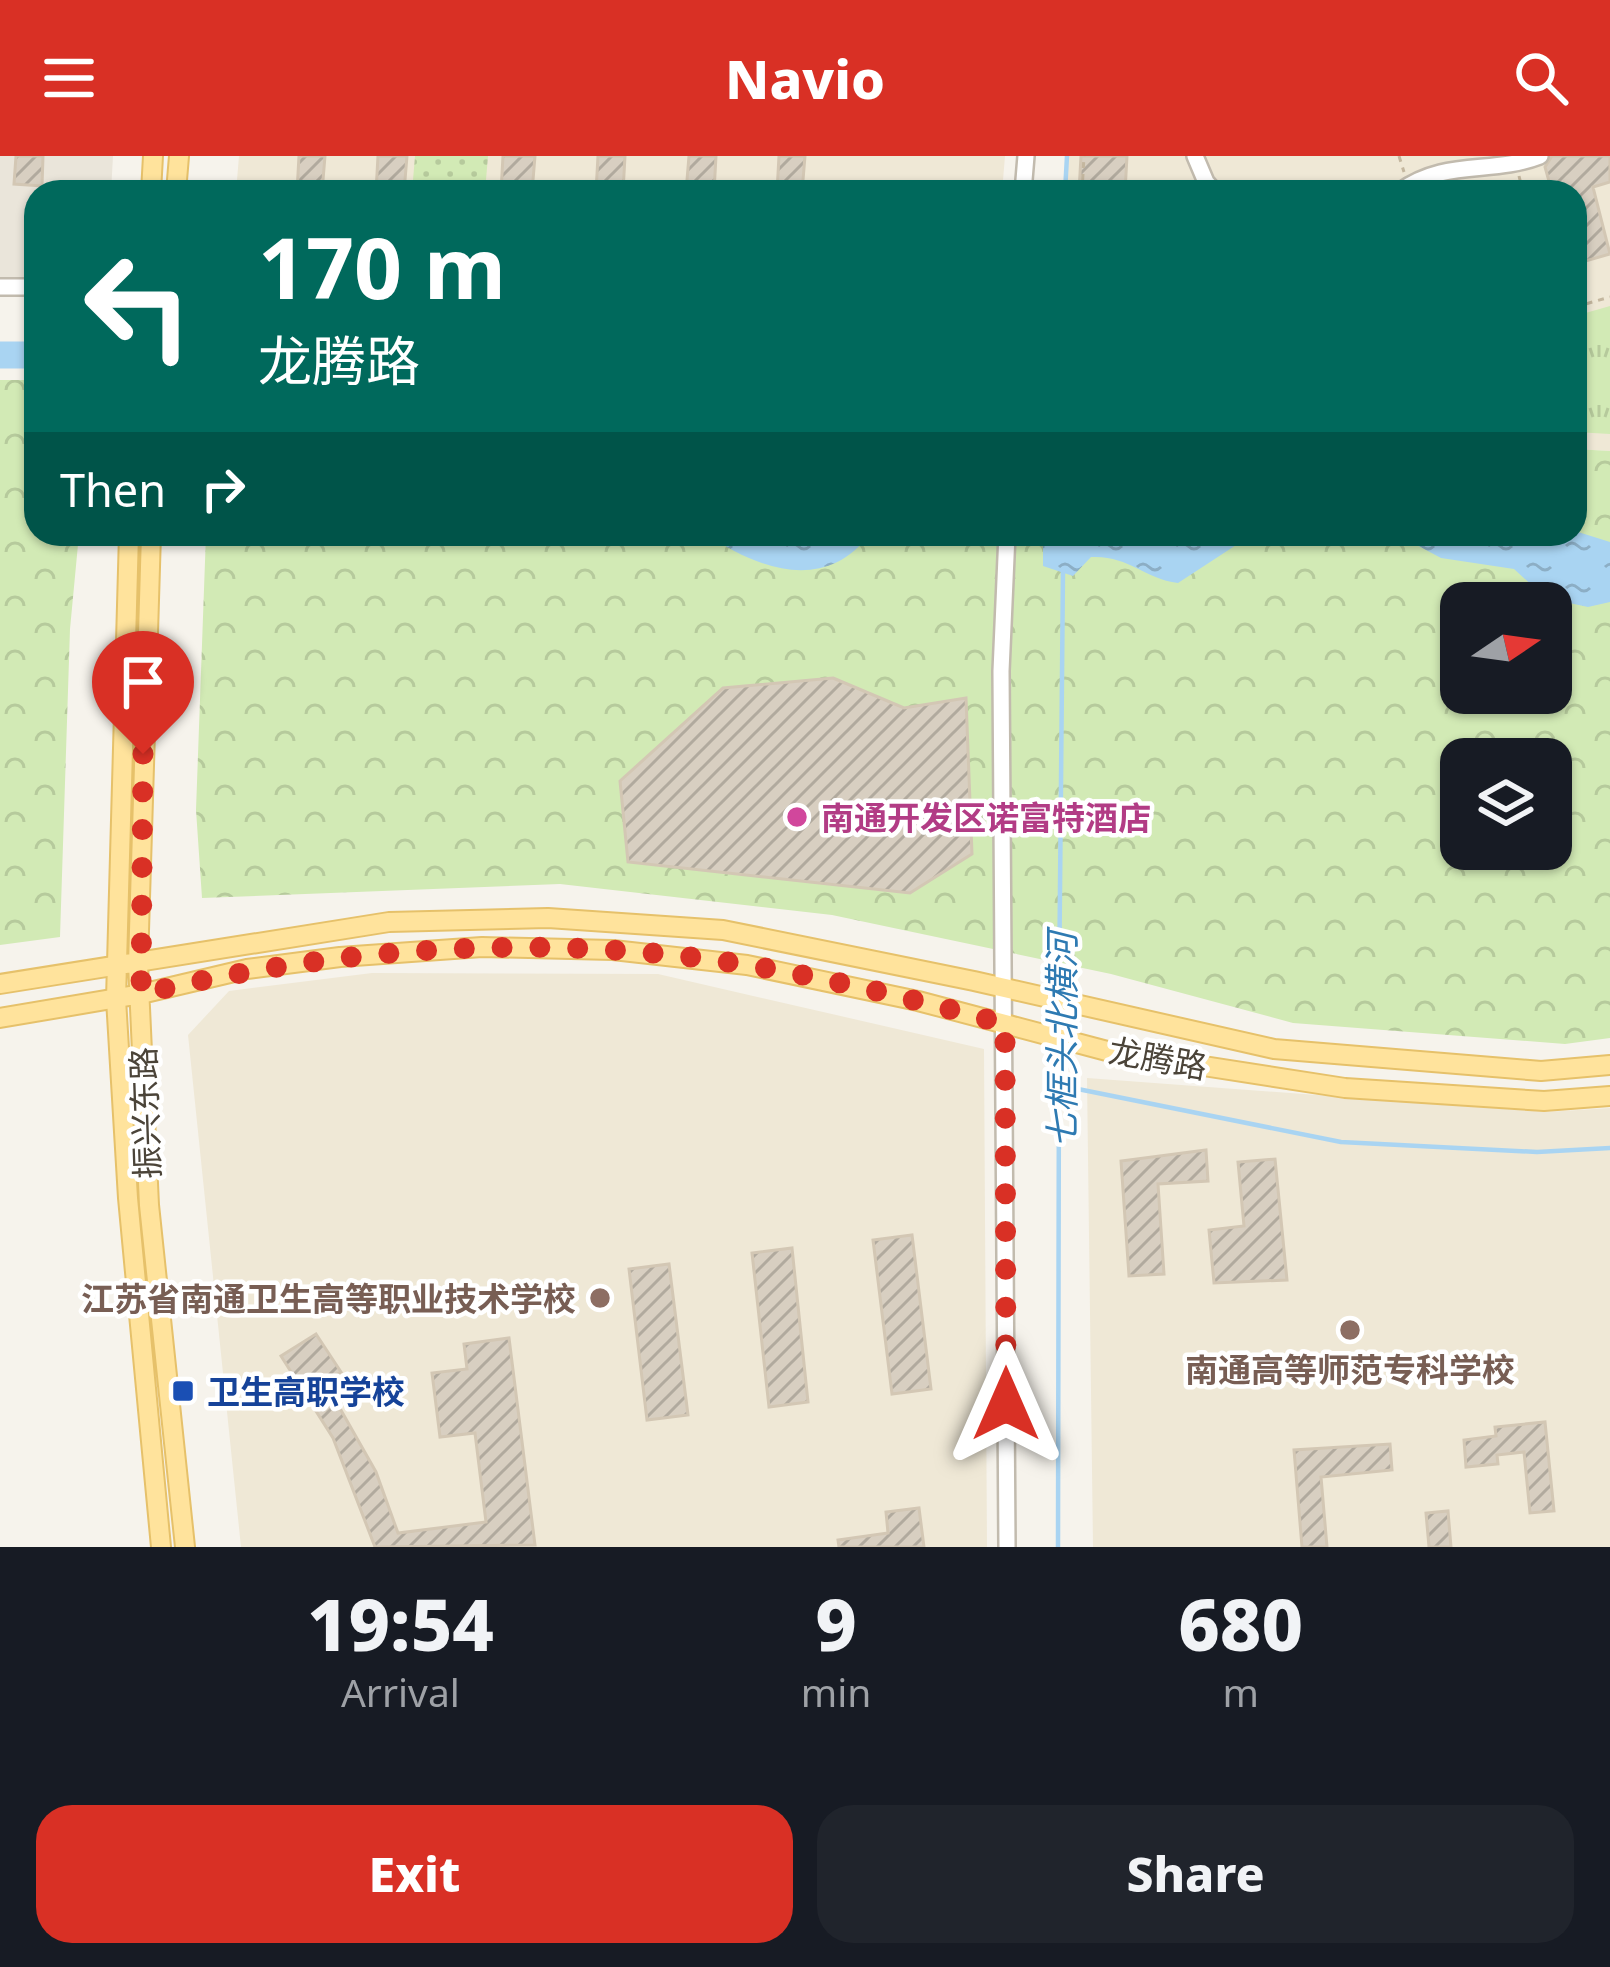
<!DOCTYPE html>
<meta charset="utf-8">
<style>
body{margin:0;font-family:"Noto Sans","Noto Sans SC",sans-serif;background:#20242c;color:#f1f3f6;height:100vh;display:flex;flex-direction:column;font-size:45px;white-space:nowrap}
*{box-sizing:border-box;margin:0}
p{font-size:39px;color:#9ea1a6}
.icon{flex:none;width:66px;height:66px;fill:none;stroke:currentColor;stroke-width:2;stroke-linecap:round;stroke-linejoin:round}
.map{position:relative;height:1391px;overflow:hidden}
.panel{display:flex;flex-direction:column;background:#171b24;flex:1}
.panel>*{flex:none}
.hud{position:absolute;left:24px;top:24px;width:1563px;height:366px;border-radius:36px;box-shadow:0 3px 9px #0004;background:#00695c;color:#fff;overflow:hidden}
.needle{width:78px;rotate:77deg}
.fabs{position:absolute;left:1440px;top:426px;display:grid;gap:24px}
.fabs a{display:grid;place-items:center;width:132px;height:132px;border-radius:24px;background:#171b24;box-shadow:0 3px 9px #0004;font-size:60px}
.pin{position:absolute;display:grid;place-items:center;width:102px;height:102px;color:#fff;margin:-123px -51px;border-radius:50% 50% 50% 0;rotate:-45deg;box-shadow:0 0 12px #0007}
.pin .icon{rotate:45deg}
.me{position:absolute;width:132px;margin:-66px;rotate:0deg;stroke-linejoin:round;filter:drop-shadow(0 0 9px #0008)}
.turn{display:flex;align-items:center;gap:42px;height:252px;padding:0 36px;font-size:54px}
.turn .icon{width:156px;height:156px;stroke-width:2.5}
.turn b{display:block;font-size:84px;line-height:102px}
.then{display:flex;align-items:center;height:114px;padding:0 36px;background:#0003;gap:24px;font-size:45px}
.eta{display:flex;justify-content:space-evenly;align-items:center;height:204px;text-align:center}
.eta b{font-size:72px;font-weight:800;line-height:84px}
.primary-button{display:flex;gap:24px;margin-top:auto;padding:24px 36px}
.primary-button a{flex:1;height:138px;border-radius:36px;background:#d93025;color:#fff;font-size:48px;font-weight:800;line-height:138px;text-align:center}
.primary-button a+a{background:#20242c;color:#f1f3f6}
header{display:flex;justify-content:space-between;align-items:center;height:156px;padding:0 36px;background:#d93025;color:#fff;font-size:54px;font-weight:800}
.map>svg:first-child{display:block}
.residential{fill:#eae5da}
.education{fill:#efe8d6}
.grass{fill:url(#grass-tufts)}
.park{fill:url(#park-crowns);fill-rule:evenodd}
.garden{fill:url(#garden-dots)}
.water{fill:url(#water-ripples)}
.lines{fill:none;stroke-linecap:round;stroke-linejoin:round}
.stream{stroke:#a9d4f2;stroke-width:4.5}
.river{stroke:#a9d4f2;stroke-width:27}
.building{fill:url(#building-hatch);stroke:#d3c7b4;stroke-width:3}
.minor-casing{stroke:#c2bbae;stroke-width:20}
.major-casing{stroke:#e6c16a;stroke-width:22}
.path{stroke:#c4b79f;stroke-width:3;stroke-dasharray:6 6;stroke-linecap:butt}
.minor{stroke:#fff;stroke-width:15}
.major{stroke:#ffe39c;stroke-width:18}
.route{stroke:#d93025;stroke-width:21;stroke-dasharray:0 37.8}
.hotel-dot{fill:#d1479c;stroke:#fff;stroke-width:4.5}
.education-dot{fill:#8d6e63;stroke:#fff;stroke-width:4.5}
.transit-dot{fill:#1a4fb4;stroke:#fff;stroke-width:4.5}
.labels{text-anchor:middle;dominant-baseline:central;stroke-width:9;stroke-linejoin:round;paint-order:stroke}
.hotel-label{font-size:33px;font-weight:bold;fill:#b23c85;stroke:#fff;text-anchor:start}
.street-label{font-size:33px;fill:#4b4439;stroke:#fff}
.education-label{font-size:33px;font-weight:bold;fill:#785e54;stroke:#fff;text-anchor:end}
.transit-label{font-size:33px;font-weight:bold;fill:#164399;stroke:#fff;text-anchor:start}
.water-label{font-size:36px;font-style:italic;fill:#2e7ab2;stroke:#fff}
</style>
<header><svg class="icon" aria-label="menu" viewBox="0 0 24 24"><path d="M4 6h16M4 12h16M4 18h16"/></svg>Navio<svg class="icon" aria-label="search" viewBox="0 0 24 24"><circle cx="10" cy="10" r="6"/><path d="M15 15l6 6"/></svg></header>
<div class="map">
<svg width="1610" height="1391" viewBox="0 0 1610 1391">
<defs>
<pattern id="grass-tufts" width="24" height="20" patternUnits="userSpaceOnUse" patternTransform="scale(3)"><rect width="24" height="20" fill="#d2eab5"/><path d="M3 7l-1-3M5 7V3M7 7l1-3M15 17l-1-3M17 17v-4M19 17l1-3" fill="none" stroke="#b6ca9c"/></pattern>
<pattern id="park-crowns" width="20" height="18" patternUnits="userSpaceOnUse" patternTransform="scale(3)"><rect width="20" height="18" fill="#d2eab5"/><path d="M2 6a3 3 0 1 1 6 0M12 15a3 3 0 1 1 6 0" fill="none" stroke="#b6ca9c"/></pattern>
<pattern id="garden-dots" width="8" height="8" patternUnits="userSpaceOnUse" patternTransform="scale(3)"><rect width="8" height="8" fill="#d2eab5"/><path d="M2 2h.1M6 6h.1" fill="none" stroke="#b6ca9c" stroke-width="1.8" stroke-linecap="round"/></pattern>
<pattern id="water-ripples" width="26" height="14" patternUnits="userSpaceOnUse" patternTransform="scale(3)"><rect width="26" height="14" fill="#a9d4f2"/><path d="M2 4q2-2 4 0t4 0M15 11q2-2 4 0t4 0" fill="none" stroke="#8caec5"/></pattern>
<pattern id="building-hatch" width="6" height="6" patternUnits="userSpaceOnUse" patternTransform="scale(3)"><rect width="6" height="6" fill="#d8cfc1"/><path d="M-1 1l2-2M0 6l6-6M5 7l2-2" fill="none" stroke="#b1aa9e"/></pattern>
</defs>
<rect width="100%" height="100%" fill="#f6f3ec"/>
<path class="residential" d="M0,0h113l-2,36h-75v87h-36z"/>
<path class="education" d="M239,0h766l-3,36h-766z
M1067,0h543v295l-35,-2v-257h-510z
M372,817l286,1 326,75 3,498h-746l-53,-512 41,-44z
M1087,922l459,34 64,-4v439h-517z"/>
<path class="grass" d="M1610,150v128l-35,-2v-116z"/>
<path class="park" d="M0,224h36v154h43l-9,95 -10,308 -60,8z
M1575,293l35,2v587l-45,6 -272,-21 -182,-49 -279,-59 -272,-31 -358,14 -6,-88 10,-276h1369zM1461,447h90v90h-90zM1461,603h90v90h-90z"/>
<path class="garden" d="M415,0h73l-3,36h-73z"/>
<path class="water" d="M1575,375l35,11v60l-22,5 -42,-9 -32,-29 -73,-11 -45,-24z
M706,378h100l13,7 16,-7h35c-46,60 -112,35 -164,0z
M1043,378h210l-75,49c-35,-5 -50,-28 -87,-26l-18,19 -30,-10z"/>
<g class="lines">
<path class="stream" d="M1065,36l2,-36
M1059,840l4,-426
M1059,876v-24
M1058,929l283,57 196,10 73,-4
M1058,1391l1,-503"/>
<path class="river" d="M0,199h36"/>
</g>
<path class="building" d="M16,0h27l-1,30 -28,-2z
M299,0h26l-3,36h-25z
M378,0h29l-3,36h-28z
M503,0h32l-3,36h-31z
M598,0h27l-2,36h-27z
M689,0h27l-2,36h-28z
M779,0h26l-3,36h-25z
M1081,0h46l-2,36h-46z
M1552,0h58v26l-17,5 17,67 -35,10v-72h-23l-7,-25z
M833,522l71,30 62,-10 6,156 -62,39 -282,-31 -8,-81 103,-93z
M1206,994l2,31 -50,3 6,90 -35,2 -8,-115z
M1275,1003l12,121 -73,3 -5,-53 35,-4 -6,-64z
M912,1079l19,154 -39,5 -19,-154z
M792,1092l16,154 -39,5 -17,-154z
M669,1108l19,151 -41,5 -18,-151z
M316,1178l25,38 -16,10 51,90 22,61 88,-11 -11,-89 -35,4 -8,-64 35,-4 -3,-25 45,-6 26,207 -160,2 -42,-109 -52,-82z
M1545,1266l9,89 -24,2 -6,-61 -27,3 1,9 -32,3 -2,-27 32,-4 -1,-9z
M1390,1288l2,26 -71,7 6,70h-25l-8,-97z
M919,1352l5,39h-85l-1,-7 50,-7 -2,-21z
M1448,1355l3,36h-22l-3,-34z"/>
<g class="lines">
<defs>
<path id="minor" d="M1195,0l11,26 9,10
M1023,36l3,-36
M1399,36c47,-34 92,-17 141,-36
M0,131h36
M1007,378l-6,137 6,876"/>
<path id="major" d="M151,36l2,-36
M176,36l3,-36
M129,378l-13,465 12,199 33,349
M151,378l-13,430 11,241 36,342
M0,828l389,-62 159,-4 175,12 251,51 300,68 267,22 69,-6
M0,862l141,-24 106,-25 93,-12 142,-10 131,3 134,15 171,36 189,50 238,37 199,13 66,-5"/>
</defs>
<use href="#minor" class="minor-casing"/>
<use href="#major" class="major-casing"/>
<path class="path" d="M1399,0l5,16
M1519,20l4,16
M1082,36l2,-36
M1575,151l35,-10"/>
<use href="#minor" class="minor"/>
<use href="#major" class="major"/>
</g>
<g class="lines">
<path class="route" d="M143,598l-2,240c198,-47 404,-62 606,-29 87,14 173,36 258,59l1,380"/>
</g>
<circle class="hotel-dot" cx="797" cy="661" r="12"/>
<g class="education-dot">
<circle cx="600" cy="1142" r="12"/>
<circle cx="1350" cy="1174" r="12"/>
</g>
<rect class="transit-dot" x="171" y="1223" width="24" height="24" rx="6"/>
<g class="labels">
<g class="hotel-label">
<text x="821" y="661">南通开发区诺富特酒店</text>
</g>
<g class="street-label">
<text transform="translate(1158 902) rotate(10)">龙腾路</text>
<text transform="translate(145 957) rotate(-92)">振兴东路</text>
</g>
<g class="education-label">
<text x="576" y="1142">江苏省南通卫生高等职业技术学校</text>
<text x="1350" y="1213" text-anchor="middle">南通高等师范专科学校</text>
</g>
<g class="transit-label">
<text x="207" y="1235">卫生高职学校</text>
</g>
<g class="water-label">
<text transform="translate(1061 884) rotate(-90)">七框头北横河</text>
</g>
</g>
</svg>
<div class="fabs">
<a><svg class="needle" viewBox="-14 -14 28 28"><path d="M0-13l5 13h-10z" fill="#e53935"/><path d="M0 13l5-13h-10z" fill="#9ea1a6"/></svg></a>
<a><svg class="icon" aria-label="layers" viewBox="0 0 24 24"><path d="M12 4l9 5-9 5-9-5zM3 14l9 5 9-5"/></svg></a>
</div>
<div class="pin" style="left:143px;top:598px;background:#d93025"><svg class="icon" aria-label="arrive" viewBox="0 0 24 24"><path d="M6 21V4h12l-3 4 3 4H6"/></svg></div>
<svg class="me" style="left:1006px;top:1248px" viewBox="-20 -20 40 40"><path d="M0-17L14 15 0 8-14 15z" fill="#d93025" stroke="#fff" stroke-width="4"/></svg>
<div class="hud">
<div class="turn"><svg class="icon" aria-label="left" viewBox="0 0 24 24"><path d="M17 20v-9H6M10 6l-5 5 5 5"/></svg><div><b>170 m</b>龙腾路</div></div>
<div class="then">Then<svg class="icon" aria-label="right" viewBox="0 0 24 24"><path d="M7 20v-9h11M14 6l5 5-5 5"/></svg></div>
</div>
</div>
<section class="panel">
<div class="eta">
<div><b>19:54</b><p>Arrival</p></div>
<div><b>9</b><p>min</p></div>
<div><b>680</b><p>m</p></div>
</div>
<div class="primary-button"><a>Exit</a><a>Share</a></div>
</section>
